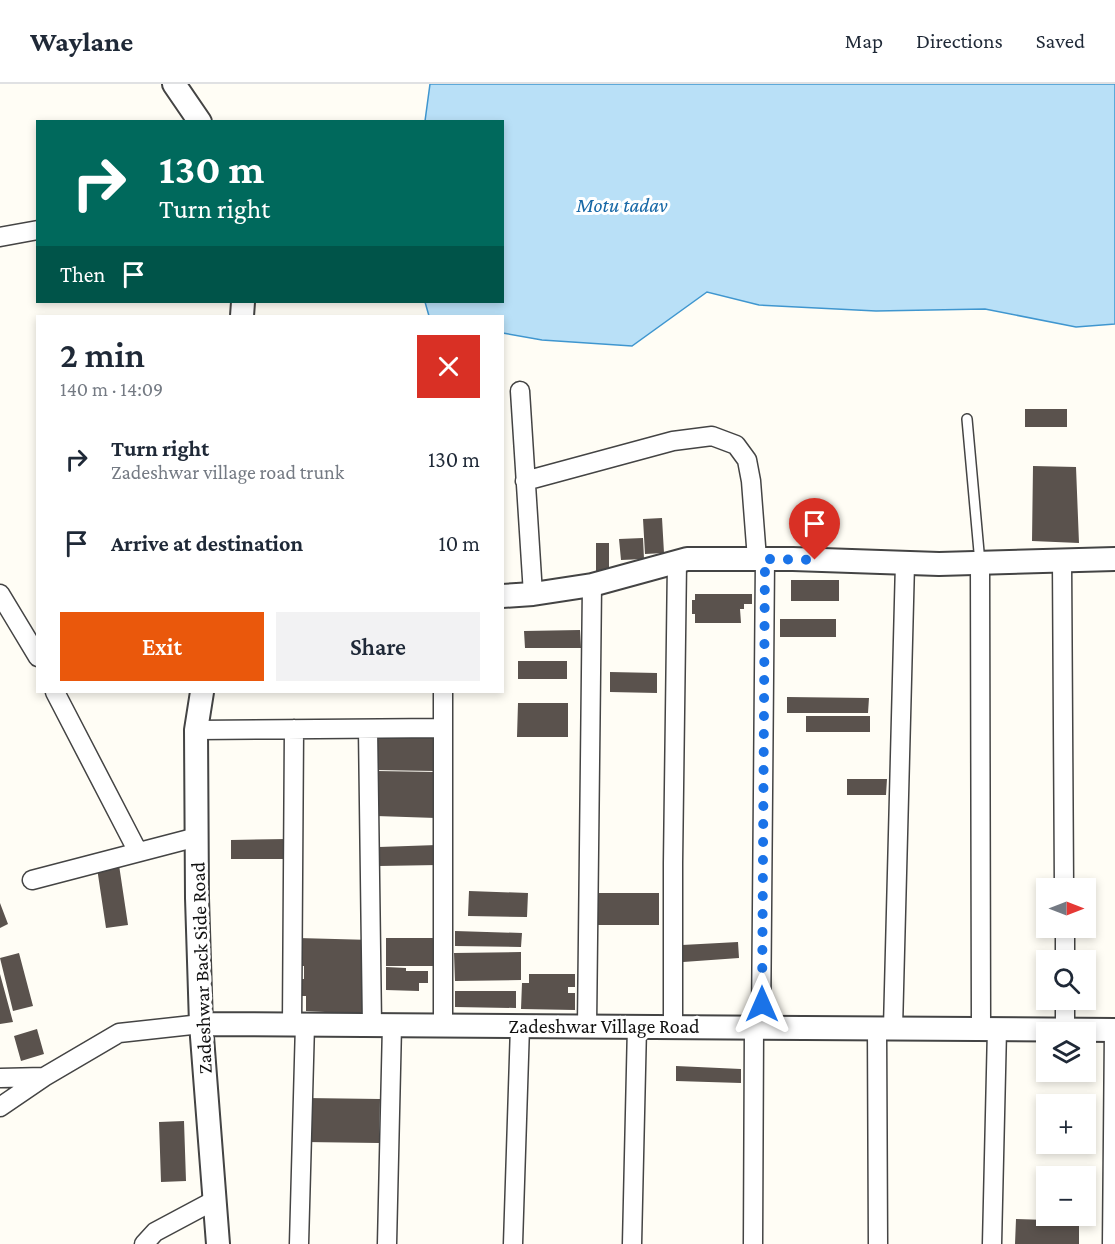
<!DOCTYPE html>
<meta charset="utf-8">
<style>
body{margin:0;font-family:"Crimson Pro",serif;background:#f2f2f3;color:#1f2937;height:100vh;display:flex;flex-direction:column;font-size:22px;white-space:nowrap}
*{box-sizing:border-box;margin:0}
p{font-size:20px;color:#747a83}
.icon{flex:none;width:33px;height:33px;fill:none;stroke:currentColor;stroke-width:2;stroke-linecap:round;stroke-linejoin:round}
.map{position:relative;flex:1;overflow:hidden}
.details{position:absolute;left:36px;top:231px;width:468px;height:378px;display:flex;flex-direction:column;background:#fff;border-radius:0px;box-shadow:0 3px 9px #0003}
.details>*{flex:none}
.hud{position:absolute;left:36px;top:36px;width:468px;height:183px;border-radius:0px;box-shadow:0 3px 9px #0003;background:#00695c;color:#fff;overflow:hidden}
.needle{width:39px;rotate:90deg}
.fabs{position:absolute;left:1036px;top:794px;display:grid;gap:12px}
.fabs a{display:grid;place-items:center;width:60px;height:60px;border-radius:0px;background:#fff;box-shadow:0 3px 9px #0003;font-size:30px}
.pin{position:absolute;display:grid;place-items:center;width:51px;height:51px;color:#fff;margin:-62px -26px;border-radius:50% 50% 50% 0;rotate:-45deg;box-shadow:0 0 6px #0007}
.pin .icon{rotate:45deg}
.me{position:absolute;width:66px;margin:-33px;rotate:0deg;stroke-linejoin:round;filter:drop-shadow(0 0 4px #0008)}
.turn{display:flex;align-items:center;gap:21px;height:126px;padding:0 24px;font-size:27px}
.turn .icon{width:78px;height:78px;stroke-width:2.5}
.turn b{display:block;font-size:42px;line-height:51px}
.then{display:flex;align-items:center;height:57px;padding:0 24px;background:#0003;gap:12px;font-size:22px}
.round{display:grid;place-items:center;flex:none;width:63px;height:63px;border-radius:0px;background:#f2f2f3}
.summary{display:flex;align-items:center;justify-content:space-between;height:102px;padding:0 24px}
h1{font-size:36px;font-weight:600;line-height:45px}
.action{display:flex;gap:12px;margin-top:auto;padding:12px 24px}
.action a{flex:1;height:69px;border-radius:0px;background:#ea580c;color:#fff;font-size:24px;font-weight:600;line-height:69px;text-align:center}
.action a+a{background:#f2f2f3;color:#1f2937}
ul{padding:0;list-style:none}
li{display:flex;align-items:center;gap:18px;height:84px;padding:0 24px}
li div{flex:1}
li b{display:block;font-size:22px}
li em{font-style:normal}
header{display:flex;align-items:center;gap:36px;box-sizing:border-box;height:84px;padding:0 30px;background:#fff;border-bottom:2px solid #e0e1e3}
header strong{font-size:28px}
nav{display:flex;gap:33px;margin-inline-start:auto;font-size:21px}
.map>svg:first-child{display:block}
.water{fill:#b9e0f7;stroke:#3f96cf;stroke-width:1.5}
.building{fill:#5a524d}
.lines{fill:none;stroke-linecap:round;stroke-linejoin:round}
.service-casing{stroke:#444;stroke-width:12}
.minor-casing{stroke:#444;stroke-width:21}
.tertiary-casing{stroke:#444;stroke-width:26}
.service{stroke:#fff;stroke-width:9}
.minor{stroke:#fff;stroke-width:18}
.tertiary{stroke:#fff;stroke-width:22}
.route{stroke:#1a73e8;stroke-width:10;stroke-dasharray:0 18}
.labels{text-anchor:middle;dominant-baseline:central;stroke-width:6;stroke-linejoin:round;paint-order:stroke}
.street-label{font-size:20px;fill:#111;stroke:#fff}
.water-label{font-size:21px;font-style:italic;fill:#1768a6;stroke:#fff}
</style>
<header>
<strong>Waylane</strong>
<nav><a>Map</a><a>Directions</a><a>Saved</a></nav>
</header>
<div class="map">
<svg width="1115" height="1160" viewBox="0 0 1115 1160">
<rect width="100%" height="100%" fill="#fffdf5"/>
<path class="water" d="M430,0h685v240l-39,3 -91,-18 -109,2 -117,-6 -52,-13 -75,54 -90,-6 -39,-7 -1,-17h-73l-4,-14h77v-180l-77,-1z"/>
<path class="building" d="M1025,325h42v18h-42z
M1033,382l43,1 3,76 -47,-2z
M662,434l2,35 -19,1 -2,-35z
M643,454l1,21 -23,1 -2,-21z
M596,459h13v28h-13z
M791,496h48v21h-48z
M695,510h57v10h-8v5h-4l1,14h-46v-9h-3v-14h3z
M780,535h56v18h-56z
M580,546l1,18h-56l-1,-17z
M518,577h49v18h-49z
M610,588l47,1v20l-47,-1z
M787,613l82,1 -1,15h-81z
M518,619h50v34h-51z
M806,632h64v16h-64z
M376,651l59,1 -1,35 -59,-1z
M377,687l60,1 -1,46 -60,-2z
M847,695h40l-1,16h-39z
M288,755l-4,20h-53v-19z
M437,761l1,20 -59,1v-19z
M119,781l9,60 -22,3 -9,-60z
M469,807l59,2 -1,24 -59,-1z
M588,809h71v32h-71z
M0,819l8,21 -8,4z
M455,847l67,2 -1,14 -66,-1z
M298,854l74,2 -7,72h-22v3h-18v-3l-19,-1v-15h-7v-17h5v-13h-7z
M386,854h52v28h-52z
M738,858l1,16 -56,4 -1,-17z
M521,868v28l-66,1 -1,-28z
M19,869l14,53 -20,5 -13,-53z
M386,883l20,1v3h22v12h-9v8l-33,-1z
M0,890l13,48 -13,2z
M529,890h46v13h-7v6h7v17l-54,-1 1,-26h7z
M455,907h61v17l-61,-1z
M37,945l7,25 -23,7 -7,-25z
M676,982l65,3v14l-65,-2z
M306,1014l74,1 -1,44 -74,-1z
M184,1037l2,60 -25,1 -2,-60z
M1016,1135l63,2v23h-64z"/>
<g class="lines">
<defs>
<path id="service" d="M967,335l13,144"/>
<path id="minor" d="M0,153l38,-7
M520,307l13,203
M525,397l148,-40 39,-5 24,9 11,15 4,21 6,78
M1062,476l2,328
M980,479l1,466
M0,510l38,63
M55,608l83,160
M368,645l4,296
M196,646l247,-2
M32,796l165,-43
M1065,843v33
M1065,915v30
M292,940l2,-295
M443,941v-333
M587,942l5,-441
M673,943v-164l4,-301
M761,943l4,-468
M877,944l1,216
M893,944l12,-465
M0,994l44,-1
M0,1023l44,-30 75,-44 82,-9
M144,1160l11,-12 60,-32
M299,1160l6,-220
M387,1160l5,-219
M513,1160l7,-218
M632,1160l5,-218
M753,1160l1,-217
M992,1160l5,-215
M1112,1160l2,-214"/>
<path id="tertiary" d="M174,0l26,38
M242,232l1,-14
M502,512l31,-2 59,-9 95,-26h106l146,5 176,-5
M202,608l-6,38 1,168 4,126 17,220
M201,940l914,6"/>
</defs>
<use href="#service" class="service-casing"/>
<use href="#minor" class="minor-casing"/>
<use href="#tertiary" class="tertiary-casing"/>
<use href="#service" class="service"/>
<use href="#minor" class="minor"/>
<use href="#tertiary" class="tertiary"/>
</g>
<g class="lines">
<path class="route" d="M762,920l3,-445 50,1"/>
</g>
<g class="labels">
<g class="street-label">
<text transform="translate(201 884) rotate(-92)">Zadeshwar Back Side Road</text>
<text x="604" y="942">Zadeshwar Village Road</text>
</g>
<g class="water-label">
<text x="622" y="121">Motu tadav</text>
</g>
</g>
</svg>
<div class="fabs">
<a><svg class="needle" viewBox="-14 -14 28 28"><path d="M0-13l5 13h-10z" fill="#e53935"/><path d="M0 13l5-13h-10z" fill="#747a83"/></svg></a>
<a><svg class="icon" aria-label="search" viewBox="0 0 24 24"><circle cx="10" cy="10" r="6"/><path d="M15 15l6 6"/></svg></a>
<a><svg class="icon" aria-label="layers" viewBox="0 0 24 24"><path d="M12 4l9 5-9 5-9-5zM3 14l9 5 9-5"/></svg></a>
<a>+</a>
<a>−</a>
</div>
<div class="pin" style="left:815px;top:476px;background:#d93025"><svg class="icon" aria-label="arrive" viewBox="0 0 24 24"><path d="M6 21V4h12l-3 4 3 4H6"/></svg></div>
<svg class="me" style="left:762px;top:920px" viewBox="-20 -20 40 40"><path d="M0-17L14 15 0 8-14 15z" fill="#1a73e8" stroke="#fff" stroke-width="4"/></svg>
<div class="hud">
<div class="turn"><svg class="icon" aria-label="right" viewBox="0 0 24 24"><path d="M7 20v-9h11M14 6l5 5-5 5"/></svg><div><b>130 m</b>Turn right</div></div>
<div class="then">Then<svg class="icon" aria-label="arrive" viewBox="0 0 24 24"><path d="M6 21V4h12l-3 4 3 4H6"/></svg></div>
</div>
<section class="details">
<div class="summary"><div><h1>2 min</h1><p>140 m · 14:09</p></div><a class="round" style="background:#d93025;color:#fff"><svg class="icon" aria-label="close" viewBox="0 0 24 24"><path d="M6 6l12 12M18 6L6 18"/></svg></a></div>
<ul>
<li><svg class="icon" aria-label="right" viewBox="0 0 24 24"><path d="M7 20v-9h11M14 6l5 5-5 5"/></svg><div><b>Turn right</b><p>Zadeshwar village road trunk</p></div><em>130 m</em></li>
<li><svg class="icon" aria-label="arrive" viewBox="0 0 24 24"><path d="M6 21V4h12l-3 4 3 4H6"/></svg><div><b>Arrive at destination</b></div><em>10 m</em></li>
</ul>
<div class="action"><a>Exit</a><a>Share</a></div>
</section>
</div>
